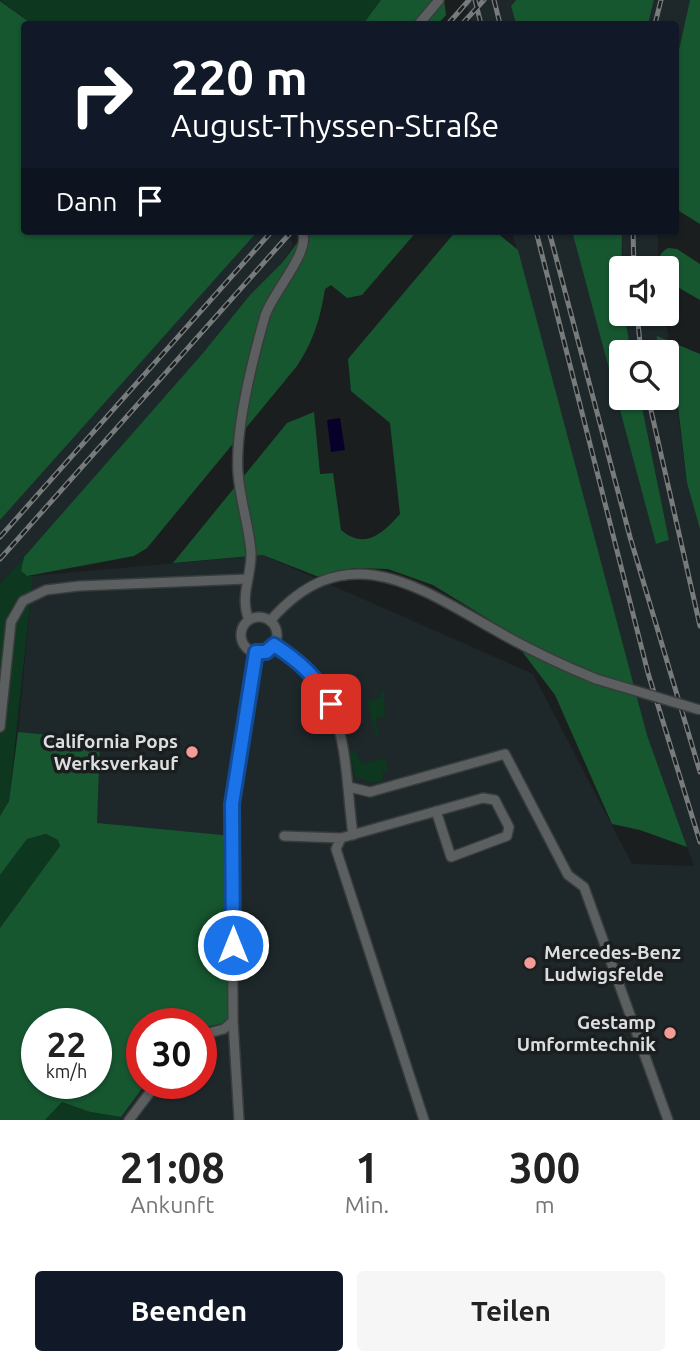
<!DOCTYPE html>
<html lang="de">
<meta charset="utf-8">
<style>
body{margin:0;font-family:Ubuntu,sans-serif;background:#f6f6f6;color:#222;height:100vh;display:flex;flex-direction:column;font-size:26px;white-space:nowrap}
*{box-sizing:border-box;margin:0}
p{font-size:23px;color:#767676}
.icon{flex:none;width:38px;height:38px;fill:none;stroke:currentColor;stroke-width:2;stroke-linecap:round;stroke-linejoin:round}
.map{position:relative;height:1120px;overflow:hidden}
.sheet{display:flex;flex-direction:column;background:#fff;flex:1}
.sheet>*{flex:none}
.guide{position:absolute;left:21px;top:21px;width:658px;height:214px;border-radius:7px;box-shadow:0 2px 5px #0004;background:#111827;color:#fff;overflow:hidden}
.buttons{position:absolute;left:609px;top:256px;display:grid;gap:14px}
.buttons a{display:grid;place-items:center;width:70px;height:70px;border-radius:7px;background:#fff;box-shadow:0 2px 5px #0004;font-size:35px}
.speed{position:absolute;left:21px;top:1008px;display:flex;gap:14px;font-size:35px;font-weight:700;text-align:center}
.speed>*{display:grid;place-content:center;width:91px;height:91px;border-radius:50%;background:#fff;box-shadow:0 2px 5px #0004;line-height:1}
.speed small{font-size:18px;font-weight:400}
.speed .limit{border:10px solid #d22;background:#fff;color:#111}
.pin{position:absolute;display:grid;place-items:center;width:60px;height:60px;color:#fff;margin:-30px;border-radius:14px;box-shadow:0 4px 10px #0006}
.me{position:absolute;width:77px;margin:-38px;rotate:0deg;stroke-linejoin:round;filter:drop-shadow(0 0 5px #0008)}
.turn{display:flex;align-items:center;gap:24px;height:147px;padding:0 35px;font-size:32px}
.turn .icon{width:91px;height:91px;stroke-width:2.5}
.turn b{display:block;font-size:49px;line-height:60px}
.then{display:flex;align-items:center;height:66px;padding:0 35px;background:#0003;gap:14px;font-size:26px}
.eta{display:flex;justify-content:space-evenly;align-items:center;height:119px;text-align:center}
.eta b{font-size:42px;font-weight:600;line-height:49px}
.cta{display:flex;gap:14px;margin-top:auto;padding:14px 35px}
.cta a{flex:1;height:80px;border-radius:7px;background:#111827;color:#fff;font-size:28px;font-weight:600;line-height:80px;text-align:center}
.cta a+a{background:#f6f6f6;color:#222}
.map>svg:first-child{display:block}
.built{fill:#1e282b}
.green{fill:#0d371e}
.forest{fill:#165730;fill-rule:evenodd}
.water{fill:#09002a}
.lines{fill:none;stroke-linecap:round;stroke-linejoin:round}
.minor-casing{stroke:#393b3c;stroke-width:12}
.minor{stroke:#5b5f60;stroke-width:9}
.rail-casing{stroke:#787b7c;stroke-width:5}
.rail{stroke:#1b1e1f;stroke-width:2.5;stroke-dasharray:8;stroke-linecap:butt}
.minor-bridge-casing{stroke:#393b3c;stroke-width:12;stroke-linecap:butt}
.minor-bridge{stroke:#5b5f60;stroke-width:9}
.route-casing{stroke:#114b97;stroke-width:18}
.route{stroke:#1a73e8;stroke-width:12}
.poi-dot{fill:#f59b97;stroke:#1b1e1f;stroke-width:2.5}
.labels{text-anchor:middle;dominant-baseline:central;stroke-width:7;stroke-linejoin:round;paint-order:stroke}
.poi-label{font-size:19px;font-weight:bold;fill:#dbddde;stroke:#1b1e1f;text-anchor:end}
</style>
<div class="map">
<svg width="700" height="1120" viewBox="0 0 700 1120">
<rect width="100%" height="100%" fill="#1b1e1f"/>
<path class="built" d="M465,0h51l-5,6 5,18h-44z
M654,0h36l-14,63v-39h-28z
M258,231h24l9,8 2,6 -11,18 -32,32 -47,58 -203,231v-64z
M512,231h60l85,313 12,-4 -29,-143h27v-45h-36l-7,-39h41l22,170 13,46v591h-581l27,-37h55v-55l32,-8 -136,-197 -79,-91 15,-156 230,-21 270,119 99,190 62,2 -47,-131z
M622,231h36v37h-35z"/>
<path class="green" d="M0,0h381l-18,24h-331z
M24,557l-3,14 6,5h6l-24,225 -9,15v-232z
M384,690l1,26 -10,3 4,16 -3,1 -9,-34 15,-5 -2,-6z
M355,751l7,13 23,-6 3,13 -6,1 2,8 -9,3 -20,-6 -5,-25z
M46,834l12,6 2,6 -60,82v-53l27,-36z
M62,1102l28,10 31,5 -2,3h-74z"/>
<path class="forest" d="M381,0h63l2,15 -8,9h-75z
M516,0h138l-6,24h-132l-5,-18z
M690,0h10v224l-24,-15v-146z
M0,1l32,23h-8v207h234l-258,289z
M306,231h111l-55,64 -15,3 -16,-13 -6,4c-5,30 -11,51 -28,77l-150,182 -13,8 -107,20 -6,-5 3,-14 179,-204 47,-58 32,-32z
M456,231h39l23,19 129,485 40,112 -47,-17 -28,-6 -57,-129 -49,-65 -73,-45 -45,-16 -34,-1 -35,9 -56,-22 -90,8 114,-140 27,-11 6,62 13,-1 8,57c24,20 41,4 59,-16l-10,-91 -39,-32 -3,-32z
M572,231h50l-1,82h3l7,39h-10v45h19l29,143 -13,4z
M668,248l9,1 23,15v36l-33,-19v-13h-8c-2,-10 1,-15 9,-20z
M657,336l43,18v175l-13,-46 -12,-103 -8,-5v-23h-11z
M18,732l82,8 -3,83 135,13 1,185 -32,7v-4h-59v59h4l-25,34 -31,-5 -28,-10 -17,18h-45v-192l60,-82 -2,-6 -12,-6 -19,5 -27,36v-59l9,-15zM37,1024h59v59h-59z"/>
<path class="water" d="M340,418l5,32 -14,2 -4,-32z"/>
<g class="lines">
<defs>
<path id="minor" d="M419,24l20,-24
M241 635a18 18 0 1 1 36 0a18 18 0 1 1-36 0Z
M249,620c-10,-24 3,-44 2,-68 -2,-26 -11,-52 -13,-79 -3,-43 15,-115 27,-157 7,-23 47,-65 37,-85
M270,621c75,-87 147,-35 225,9 33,19 67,35 101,49
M274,645c78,51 68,107 79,190
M0,727l11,-105 12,-21 23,-11 33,-4 168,-7
M349,787l21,5 135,-38 63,121 16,12 84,233
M284,836l57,2
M201,1035l23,-6 9,-8
M129,1120l28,-37
M239,1120l-6,-99 -1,-217 23,-152
M424,1120l-88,-271 5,-11 142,-40 12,2 14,27 -2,9 -56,21 -15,-46"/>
</defs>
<use href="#minor" class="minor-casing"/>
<use href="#minor" class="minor"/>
<defs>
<path id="rail" d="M475,0l6,24
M494,0l6,24
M448,24l21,-24
M462,24l22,-24
M655,24l6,-24
M536,231l112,442 52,169
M549,231l81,306 70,235
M633,231l1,37
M637,313l4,39
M648,397l52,229
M0,537l272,-306
M0,559l292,-328"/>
</defs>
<use href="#rail" class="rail-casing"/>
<use href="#rail" class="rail"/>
<defs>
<path id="minor-bridge" d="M596,679l104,31"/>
</defs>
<use href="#minor-bridge" class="minor-bridge-casing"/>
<use href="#minor-bridge" class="minor-bridge"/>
</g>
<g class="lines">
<defs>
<path id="route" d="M233,945l-1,-141 24,-152h10l8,-7c25,16 43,32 57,59"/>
</defs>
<use href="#route" class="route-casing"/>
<use href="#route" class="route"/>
</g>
<g class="poi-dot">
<circle cx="192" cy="752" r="7"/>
<circle cx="530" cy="963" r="7"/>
<circle cx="670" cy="1033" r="7"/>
</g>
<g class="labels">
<g class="poi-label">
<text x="178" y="741">California Pops<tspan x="178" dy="22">Werksverkauf</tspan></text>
<text x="544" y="952" text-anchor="start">Mercedes-Benz<tspan x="544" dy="22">Ludwigsfelde</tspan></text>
<text x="656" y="1022">Gestamp<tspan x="656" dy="22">Umformtechnik</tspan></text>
</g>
</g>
</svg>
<div class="buttons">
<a><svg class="icon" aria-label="sound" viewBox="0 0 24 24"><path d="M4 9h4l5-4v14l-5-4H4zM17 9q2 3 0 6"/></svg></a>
<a><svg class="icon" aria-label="search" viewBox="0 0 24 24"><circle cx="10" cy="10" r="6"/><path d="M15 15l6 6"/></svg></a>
</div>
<div class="speed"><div>22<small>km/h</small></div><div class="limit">30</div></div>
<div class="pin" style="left:331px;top:704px;background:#d93025"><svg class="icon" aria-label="arrive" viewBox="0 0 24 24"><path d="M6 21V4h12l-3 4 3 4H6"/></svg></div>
<svg class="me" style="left:233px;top:945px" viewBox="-20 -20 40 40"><circle r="17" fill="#1a73e8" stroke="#fff" stroke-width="3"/><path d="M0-11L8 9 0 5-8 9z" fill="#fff"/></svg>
<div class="guide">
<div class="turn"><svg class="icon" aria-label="right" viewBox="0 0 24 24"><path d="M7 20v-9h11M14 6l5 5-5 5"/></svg><div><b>220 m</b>August-Thyssen-Straße</div></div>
<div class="then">Dann<svg class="icon" aria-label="arrive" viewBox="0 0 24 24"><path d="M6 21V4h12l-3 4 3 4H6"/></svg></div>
</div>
</div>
<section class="sheet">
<div class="eta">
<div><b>21:08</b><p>Ankunft</p></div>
<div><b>1</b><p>Min.</p></div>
<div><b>300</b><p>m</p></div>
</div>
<div class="cta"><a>Beenden</a><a>Teilen</a></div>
</section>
